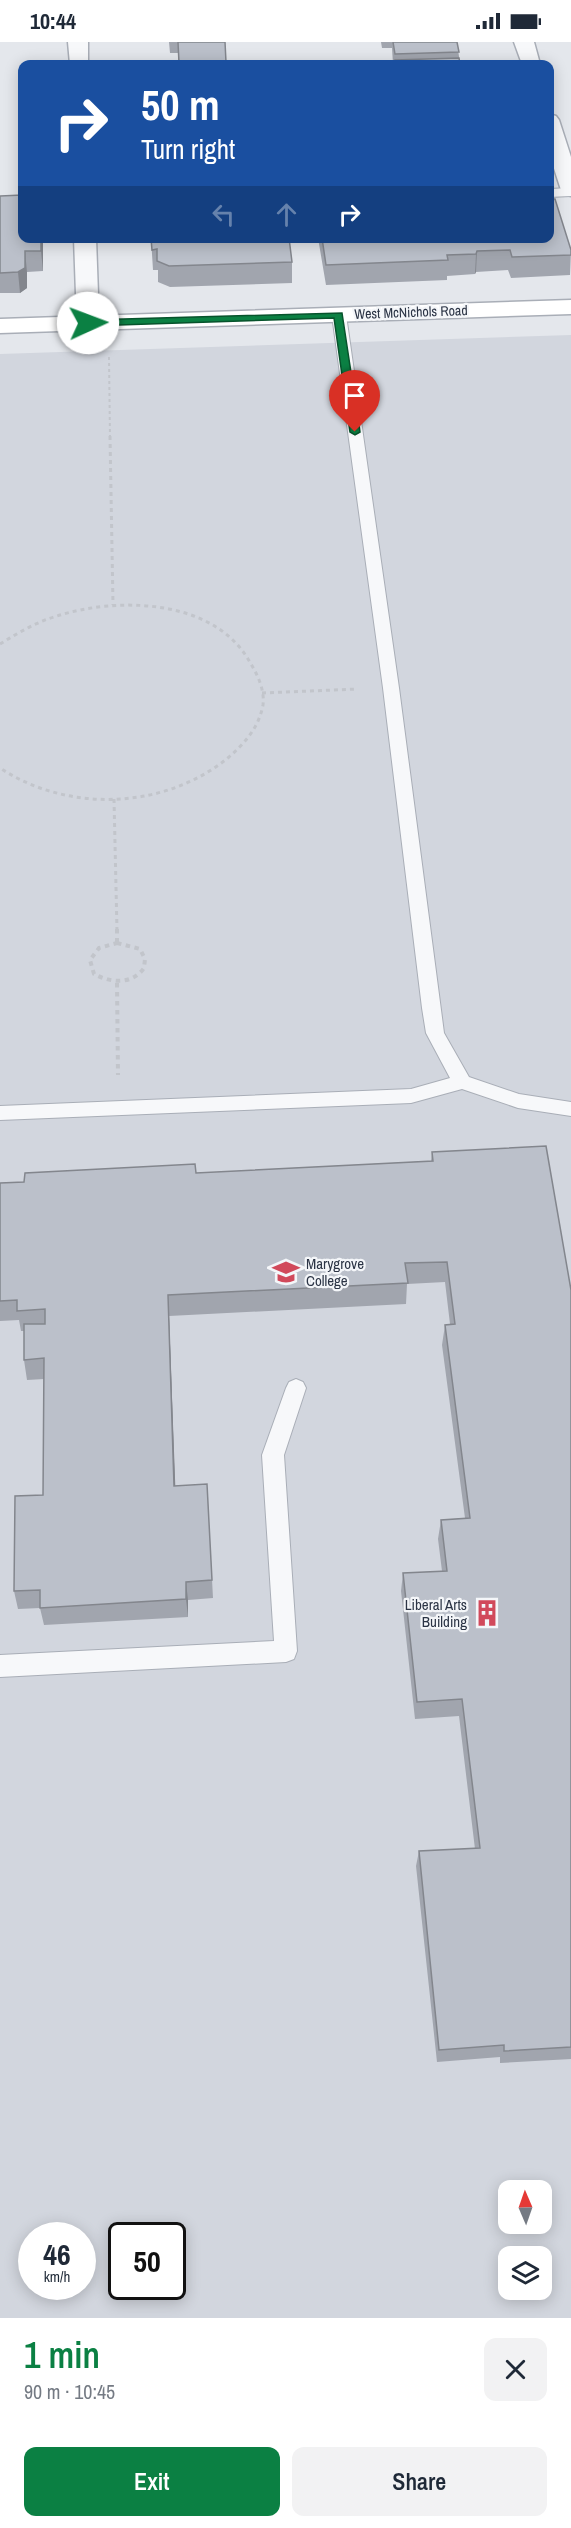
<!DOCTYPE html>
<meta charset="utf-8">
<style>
body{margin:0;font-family:"Archivo Narrow",sans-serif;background:#f2f2f3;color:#1f2937;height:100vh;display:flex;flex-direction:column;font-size:22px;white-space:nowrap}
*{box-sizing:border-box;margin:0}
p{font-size:20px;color:#747a83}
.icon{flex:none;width:33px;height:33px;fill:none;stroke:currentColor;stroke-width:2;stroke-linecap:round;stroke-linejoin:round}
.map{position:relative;height:2276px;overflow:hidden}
.sheet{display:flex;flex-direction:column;background:#fff;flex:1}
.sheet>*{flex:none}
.banner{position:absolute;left:18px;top:18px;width:536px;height:183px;border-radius:12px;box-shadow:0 3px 15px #0003;background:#1a4fa0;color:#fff;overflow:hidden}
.needle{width:39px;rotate:358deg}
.tools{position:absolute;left:498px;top:2138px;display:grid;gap:12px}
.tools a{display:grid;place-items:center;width:54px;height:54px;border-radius:12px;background:#fff;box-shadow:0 3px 15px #0003;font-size:30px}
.speed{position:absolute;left:18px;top:2180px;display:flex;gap:12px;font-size:30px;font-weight:700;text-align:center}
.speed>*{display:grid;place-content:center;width:78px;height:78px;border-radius:50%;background:#fff;box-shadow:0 3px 15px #0003;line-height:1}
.speed small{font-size:15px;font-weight:400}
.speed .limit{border:3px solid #111;border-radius:9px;background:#fff;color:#111}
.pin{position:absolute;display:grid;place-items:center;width:51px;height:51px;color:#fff;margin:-62px -26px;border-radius:50% 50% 50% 0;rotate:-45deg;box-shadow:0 0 6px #0007}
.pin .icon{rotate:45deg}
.me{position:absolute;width:66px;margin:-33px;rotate:88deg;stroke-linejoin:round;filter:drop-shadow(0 0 4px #0008)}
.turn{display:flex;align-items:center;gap:21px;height:126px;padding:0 24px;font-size:27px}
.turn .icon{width:78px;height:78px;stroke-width:2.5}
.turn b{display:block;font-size:42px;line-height:51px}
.lanes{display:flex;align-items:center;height:57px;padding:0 24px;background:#0003;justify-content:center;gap:30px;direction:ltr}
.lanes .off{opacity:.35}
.round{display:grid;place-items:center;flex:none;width:63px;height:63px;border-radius:12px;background:#f2f2f3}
.head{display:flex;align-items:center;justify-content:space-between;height:102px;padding:0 24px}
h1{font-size:36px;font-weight:600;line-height:45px;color:#0b8043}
.button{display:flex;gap:12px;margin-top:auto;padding:12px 24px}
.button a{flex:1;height:69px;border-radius:12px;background:#0b8043;color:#fff;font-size:24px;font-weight:600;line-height:69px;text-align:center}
.button a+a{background:#f2f2f3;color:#1f2937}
.status{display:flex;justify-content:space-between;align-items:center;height:42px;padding:0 30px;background:#fff;direction:ltr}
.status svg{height:16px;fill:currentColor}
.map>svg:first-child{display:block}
.built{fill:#d2d6de;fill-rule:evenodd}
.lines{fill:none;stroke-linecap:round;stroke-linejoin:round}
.service-casing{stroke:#a9aeb7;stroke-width:2}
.minor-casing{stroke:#a9aeb7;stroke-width:3}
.secondary-casing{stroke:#a9aeb7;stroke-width:3}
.path-far2{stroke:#c2c5cb;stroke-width:2;stroke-dasharray:3 3;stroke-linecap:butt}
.path-far1{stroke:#c2c5cb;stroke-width:3;stroke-dasharray:4 4;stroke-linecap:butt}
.path{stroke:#c2c5cb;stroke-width:4;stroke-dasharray:4.5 4.5;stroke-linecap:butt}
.service{fill:#f7f8fa;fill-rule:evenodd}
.minor{fill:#f7f8fa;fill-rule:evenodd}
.secondary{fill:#fff;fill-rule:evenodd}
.wall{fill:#a1a5ae}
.shaded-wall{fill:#83868d}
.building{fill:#bbc0ca;stroke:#83868d;stroke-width:1.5}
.route{fill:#0b8043;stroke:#07532c;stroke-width:1.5}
.labels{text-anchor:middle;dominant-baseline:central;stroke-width:4.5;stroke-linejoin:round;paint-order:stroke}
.far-street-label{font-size:14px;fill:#2b3445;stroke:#f4f6f9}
.poi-label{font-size:15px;fill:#2b3445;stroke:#f4f6f9;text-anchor:start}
</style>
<div class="status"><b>10:44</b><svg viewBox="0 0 49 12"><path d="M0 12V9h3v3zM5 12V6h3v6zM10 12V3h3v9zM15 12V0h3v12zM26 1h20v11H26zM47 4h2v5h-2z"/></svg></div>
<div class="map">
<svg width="571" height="2276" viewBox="0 0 571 2276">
<rect width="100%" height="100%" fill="#e4e7ec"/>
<path class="built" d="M571,293v1983h-571v-1964zM508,2148h34v33h-34zM32,2193h50v51h-50zM122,2193h50v51h-50zM508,2214h34v33h-34z"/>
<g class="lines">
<defs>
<path id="service" d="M571,146v8l-22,1v-8z
M339,269l7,4 53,373 45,345 25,44 50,17 52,8v14l-53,-8 -56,-19 -51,14 -411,17v-14l411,-17 39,-11 -24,-45 -4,-25 -39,-320 -51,-373z
M296,1337l7,3 3,6 -22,67 13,196 -3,8 -8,3 -286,15v-22l274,-14 -12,-186 24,-67 3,-6z"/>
<path id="minor" d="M68,0h20v22h-18z
M514,0h20l6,22h-18z
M549,72l7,2 3,4 12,37v39l-7,-2 -3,-4 -12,-37z
M74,196h22l3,85 -3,5h-16l-3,-5z"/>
<path id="secondary" d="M571,258v14l-571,19v-14z"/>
</defs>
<use href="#service" class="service-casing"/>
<use href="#minor" class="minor-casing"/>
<use href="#secondary" class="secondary-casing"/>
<path class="path-far2" d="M109,315l1,81"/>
<path class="path-far1" d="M110,394l3,169
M0,602c18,-11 36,-22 57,-28 59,-19 154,-18 191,43 8,13 17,29 15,46 -4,22 -18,38 -34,52 -64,53 -161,56 -229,11
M262,651l95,-4
M114,757l3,132"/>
<path class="path" d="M117,887v14
M117,901l23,6 5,10 -1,9c-12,17 -33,15 -50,6l-4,-14 9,-12z
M117,941l1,92"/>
<use href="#service" class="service"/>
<use href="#minor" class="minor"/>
<use href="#secondary" class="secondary"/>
</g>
<path class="wall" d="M169,0h56l1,22h-47l-1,-11h-8z
M381,0h76l3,22h-67l-1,-16h-10z
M0,154l22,42h21v33l-16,1v16l-7,5h-20z
M151,196l141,24v21l-122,4 -12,-5v-12h-5z
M318,196h231l22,12 -1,25 -59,3 -3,-8 -32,2 -1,2 -28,2v4l-121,5z
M432,1110l139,138v769l-71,4v-6l-63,5 -21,-196 3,-15 56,-2 -16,-133 -44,3 -14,-128 2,-18 39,-2 -4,-32 3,-19 24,-2 -23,-173 3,-20 5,-1 -5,-42 -38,2 -1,20 -237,12 6,170 33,17 5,95 -25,2v17l-144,8 -4,-17 -22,1 -4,-18 29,-96 1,-116 -17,1 -3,-20v-29h-3l-2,-11 -19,1v-138l431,-22z"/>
<path class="shaded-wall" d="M41,196h2v33l-2,-20z
M25,209l2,21v16l-7,5 -2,-21z
M477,209l-1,21 -1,2 1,-20z
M168,1253l1,21 7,189 -2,-19z
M186,1540l2,18v17l-2,-18z"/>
<path class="building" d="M178,0h47l1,20 -47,1z
M393,0h64l2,10 -64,2z
M459,16l1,6h-65v-4z
M22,153v43h19v13h-16v17l-7,4 -18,1v-77z
M549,157h6l16,51v5l-59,2 -2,-7 -33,1 -1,3 -29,1 1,5 -122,5 -4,-27h227z
M151,196h138l3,24 -123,4 -12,-5v-12l-5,1z
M546,1104l25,144v757l-67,4v-6l-65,5 -20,-199 61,-3 -18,-149 -45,3 -14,-129 44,-2 -6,-51 29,-2 -25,-193 10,-1 -8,-62 -42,1 3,20 -240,12 6,191 33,-2 5,96 -26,2v17l-146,9v-18l-26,1 1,-95 28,-1 1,-137 -20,2v-36h21v-15l-28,2v-11l-17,1v-118l24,-1 1,-9 170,-9 1,9 237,-12 -1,-9z"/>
<path class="route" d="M342,271l18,119 -5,3 -5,-3 -16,-114 -246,8 -5,-3 5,-3z"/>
<defs>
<symbol id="university-bare" viewBox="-9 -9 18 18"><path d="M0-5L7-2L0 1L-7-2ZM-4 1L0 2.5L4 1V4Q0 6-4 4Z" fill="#d1495b" stroke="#f4f6f9" stroke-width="2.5" paint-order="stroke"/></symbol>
<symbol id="building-bare" viewBox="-9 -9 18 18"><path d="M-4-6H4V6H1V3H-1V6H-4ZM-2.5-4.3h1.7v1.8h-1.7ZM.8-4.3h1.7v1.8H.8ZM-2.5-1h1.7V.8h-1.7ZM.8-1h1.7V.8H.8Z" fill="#d1495b" stroke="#f4f6f9" stroke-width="2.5" paint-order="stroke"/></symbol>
</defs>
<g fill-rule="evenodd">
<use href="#university-bare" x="267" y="1211" width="38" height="38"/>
<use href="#building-bare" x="468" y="1552" width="38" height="38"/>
</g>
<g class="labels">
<g class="far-street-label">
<text transform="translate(411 270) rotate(-2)">West McNichols Road</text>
</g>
<g class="poi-label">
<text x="306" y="1221">Marygrove<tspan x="306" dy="17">College</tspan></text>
<text x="467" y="1562" text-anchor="end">Liberal Arts<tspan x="467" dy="17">Building</tspan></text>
</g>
</g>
</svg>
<div class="tools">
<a><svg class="needle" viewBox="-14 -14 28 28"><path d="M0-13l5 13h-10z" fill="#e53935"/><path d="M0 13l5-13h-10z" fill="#747a83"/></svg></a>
<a><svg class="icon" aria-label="layers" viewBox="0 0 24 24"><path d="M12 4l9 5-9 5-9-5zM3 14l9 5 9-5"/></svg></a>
</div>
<div class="speed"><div>46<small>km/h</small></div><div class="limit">50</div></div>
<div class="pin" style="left:355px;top:390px;background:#d93025"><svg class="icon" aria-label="arrive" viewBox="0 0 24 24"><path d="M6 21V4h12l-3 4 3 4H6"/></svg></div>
<svg class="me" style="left:88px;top:281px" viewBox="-20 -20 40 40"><circle r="19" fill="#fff"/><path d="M0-13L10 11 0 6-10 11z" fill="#0b8043"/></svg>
<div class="banner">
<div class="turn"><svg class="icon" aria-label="right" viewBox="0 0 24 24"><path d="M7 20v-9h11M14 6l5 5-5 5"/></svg><div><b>50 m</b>Turn right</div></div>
<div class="lanes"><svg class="icon off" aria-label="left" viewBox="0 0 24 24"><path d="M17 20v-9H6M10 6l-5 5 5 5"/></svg><svg class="icon off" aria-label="ahead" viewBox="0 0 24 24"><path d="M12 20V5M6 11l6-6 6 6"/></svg><svg class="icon" aria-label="right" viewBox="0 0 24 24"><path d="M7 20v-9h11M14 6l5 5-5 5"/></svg></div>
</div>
</div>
<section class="sheet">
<div class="head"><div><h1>1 min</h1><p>90 m · 10:45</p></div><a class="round"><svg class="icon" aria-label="close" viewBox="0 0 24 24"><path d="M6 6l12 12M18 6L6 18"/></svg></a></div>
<div class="button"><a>Exit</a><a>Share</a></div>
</section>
